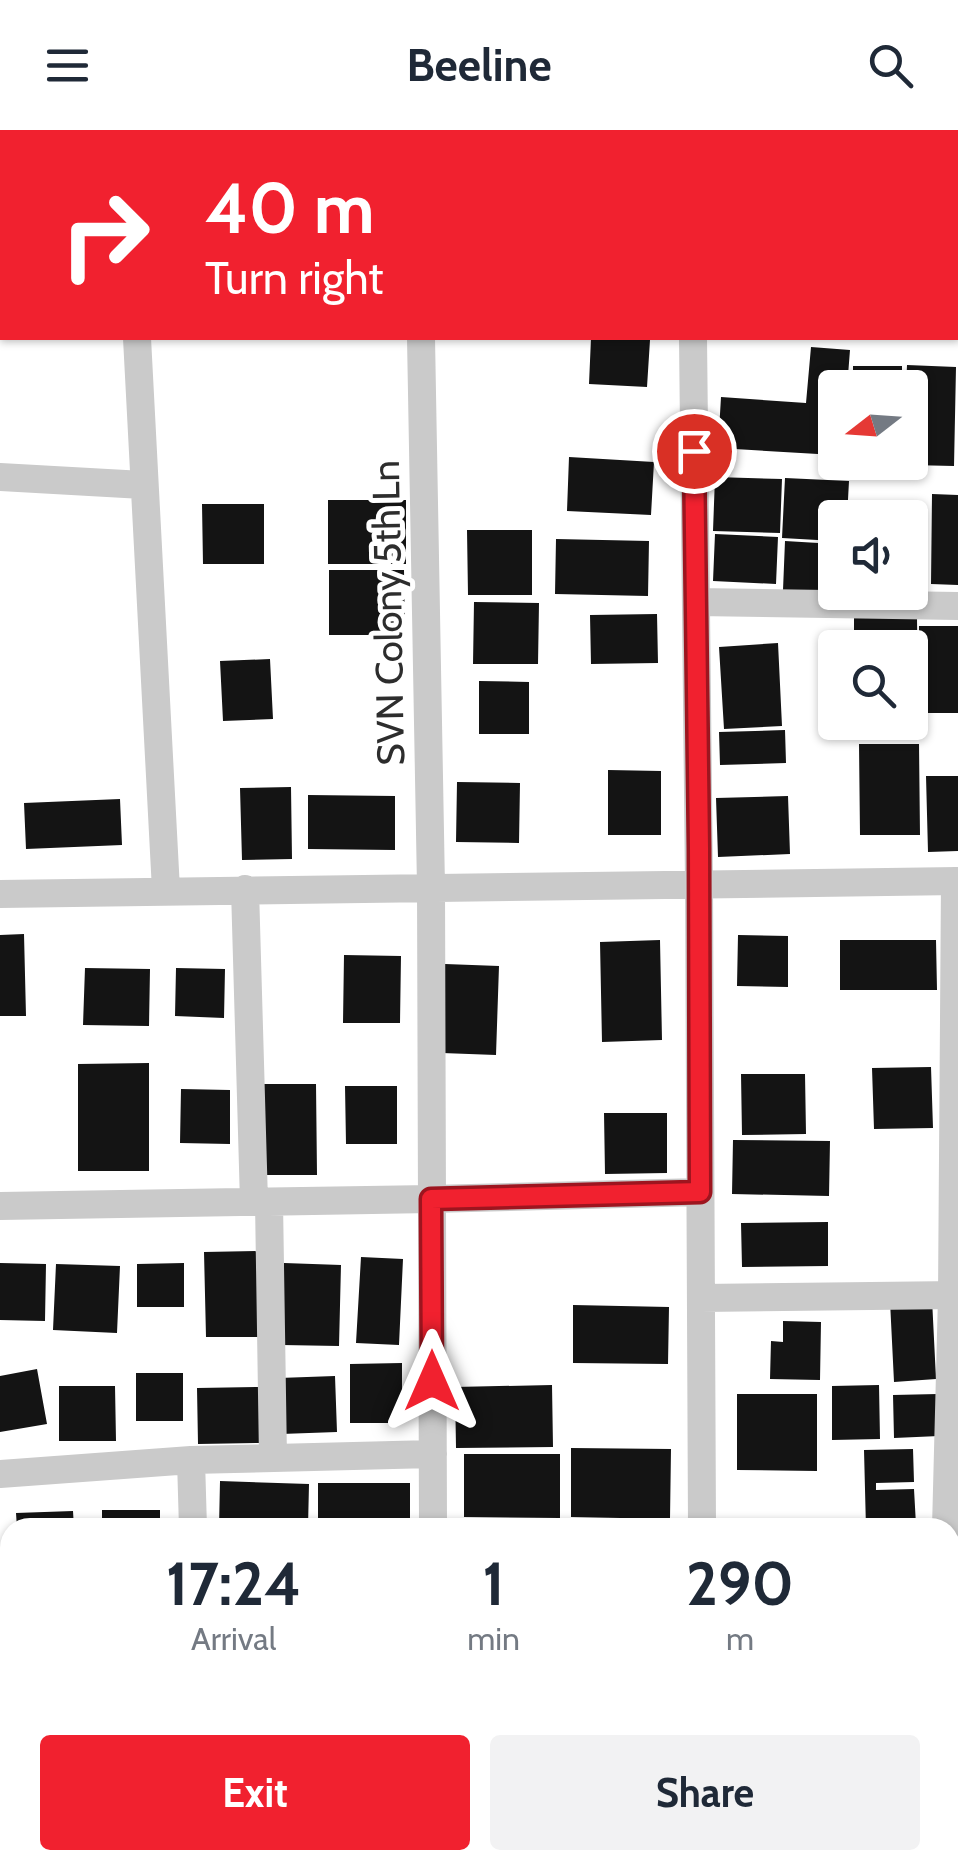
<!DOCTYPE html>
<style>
body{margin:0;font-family:Cabin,sans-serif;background:#f2f2f3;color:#1f2937;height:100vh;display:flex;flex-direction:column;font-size:38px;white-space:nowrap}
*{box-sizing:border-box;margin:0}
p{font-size:32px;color:#747a83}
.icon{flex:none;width:55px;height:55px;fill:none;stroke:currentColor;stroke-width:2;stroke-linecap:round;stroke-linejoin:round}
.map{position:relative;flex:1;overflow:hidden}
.details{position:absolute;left:0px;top:1388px;width:960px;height:352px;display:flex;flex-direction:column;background:#fff;border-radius:30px 30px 0 0;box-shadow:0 2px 8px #0004}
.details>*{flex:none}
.top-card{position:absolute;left:0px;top:0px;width:960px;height:210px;box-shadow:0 2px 8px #0004;background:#f1212f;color:#fff;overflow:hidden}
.needle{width:65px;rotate:253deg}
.tools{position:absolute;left:818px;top:240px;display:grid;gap:20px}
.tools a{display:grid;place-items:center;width:110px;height:110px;border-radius:10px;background:#fff;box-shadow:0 2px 8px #0004;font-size:50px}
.pin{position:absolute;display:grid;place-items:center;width:85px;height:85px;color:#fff;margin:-42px;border:5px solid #fff;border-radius:50%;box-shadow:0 2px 10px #0007}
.me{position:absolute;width:110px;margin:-55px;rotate:0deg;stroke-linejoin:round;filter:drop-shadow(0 0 8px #0008)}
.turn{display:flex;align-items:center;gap:35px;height:210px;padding:0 40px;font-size:45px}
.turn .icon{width:130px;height:130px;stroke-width:2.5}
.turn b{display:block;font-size:70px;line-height:85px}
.eta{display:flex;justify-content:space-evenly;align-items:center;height:170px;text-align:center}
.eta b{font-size:60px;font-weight:700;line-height:70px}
.cta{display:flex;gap:20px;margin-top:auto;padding:20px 40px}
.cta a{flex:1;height:115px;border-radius:10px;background:#f1212f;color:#fff;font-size:40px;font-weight:700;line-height:115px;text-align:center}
.cta a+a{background:#f2f2f3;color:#1f2937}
header{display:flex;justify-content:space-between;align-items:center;height:130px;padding:0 40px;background:#fff;font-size:45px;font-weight:700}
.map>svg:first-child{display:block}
.building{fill:#141414}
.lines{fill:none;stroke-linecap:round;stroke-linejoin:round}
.minor{stroke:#cacaca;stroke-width:28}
.route-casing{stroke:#9d151f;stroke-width:25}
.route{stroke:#f1212f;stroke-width:18}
.labels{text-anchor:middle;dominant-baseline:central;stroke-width:10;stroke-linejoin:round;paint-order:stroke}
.street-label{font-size:38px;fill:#2d2d2d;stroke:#fff}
</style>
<header><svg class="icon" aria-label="menu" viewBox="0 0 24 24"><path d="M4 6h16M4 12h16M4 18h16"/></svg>Beeline<svg class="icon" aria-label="search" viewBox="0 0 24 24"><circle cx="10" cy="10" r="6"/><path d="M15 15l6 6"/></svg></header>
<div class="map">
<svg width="958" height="1739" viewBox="0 0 958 1739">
<rect width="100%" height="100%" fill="#fff"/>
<path class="building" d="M591,208l59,2 -3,47 -58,-3z
M811,217l39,3 -3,38h-12v67l-117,-7 3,-51 85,6z
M907,235l49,2 -2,99 -44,-1v-77h-4z
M853,236h49v22h-49z
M569,327l85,5 -3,53 -84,-4z
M715,347l67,2 -2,54 -67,-2z
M785,348l64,3 -2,37h-12v23l-53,-3z
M932,364l26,1v90l-27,-1z
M328,370h78v64h-78z
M202,374h62v60h-61z
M467,400h65v65h-64z
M715,404l63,3 -2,47 -63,-3z
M556,409l93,2 -1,55 -93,-2z
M785,411l50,3v49l-52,-3z
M329,440h75l1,65h-76z
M474,472l65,1 -1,61h-65z
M657,484l1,49 -67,1 -1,-49z
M854,487h63l1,94h-8v-63h-56z
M919,496h39v87h-39z
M778,513l4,83 -58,3 -5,-82z
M270,529l3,60 -50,2 -3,-60z
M479,551l50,1v52h-50z
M785,600l1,33 -66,2 -1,-33z
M859,614h60l1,91h-60z
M608,640l53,1v64h-53z
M926,646h32v75l-30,1z
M457,652l63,1 -1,60 -63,-1z
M291,657l1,72 -50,1 -2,-72z
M308,665l87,1v54l-87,-1z
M788,666l2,58 -72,3 -2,-59z
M120,669l2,46 -96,4 -2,-46z
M24,804l2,82h-26v-81z
M738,805l50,1v51l-51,-1z
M660,810l2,100 -60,2 -2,-100z
M840,810h96l1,50h-97z
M344,825l57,1 -1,67h-57z
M445,834l54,2 -3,89 -54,-2z
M85,838l65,1 -1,57 -66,-1z
M176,838l49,1 -1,49 -49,-2z
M149,933v108h-71v-107z
M931,937l2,61 -59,1 -2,-61z
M741,944h64l1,60 -64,1z
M259,954h57l1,91h-57z
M345,956h52v58h-51z
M181,959l49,1v54l-50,-1z
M604,983h63v60l-62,1z
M733,1010l97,1 -1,55 -97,-2z
M828,1092v44l-86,1 -1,-44z
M263,1121l2,86h-59l-2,-85z
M361,1127l42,2 -4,86 -43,-2z
M0,1133l46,1 -1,57 -45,-1z
M184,1133v44h-47v-43z
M284,1133l57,2 -2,81 -57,-1z
M56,1134l64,2 -3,67 -64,-3z
M932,1169l4,80 -42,3 -4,-81z
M573,1175l96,2 -1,57 -95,-1z
M783,1191l38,1 -1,58 -50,-1 1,-38 12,1z
M402,1233v60h-52v-59z
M37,1239l10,55 -47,8v-56z
M136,1243h47v48h-47z
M335,1246l2,56 -56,2 -2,-56z
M552,1255l1,62 -97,1 -1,-61z
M879,1255l1,54 -48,1v-54z
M59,1256h56l1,55h-57z
M260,1257l1,56 -63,1 -1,-56z
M737,1264h80v77l-80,-1z
M938,1264l1,42 -45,2 -1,-43z
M571,1318l100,1 -1,70 -99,-2z
M913,1319l1,33 -38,1v7l38,-1 2,36 -50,3 -2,-78z
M464,1324h96v64l-96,-1z
M220,1351l89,3 -1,44h-89z
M318,1353h92v45h-92z
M102,1380h58v18h-58z
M73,1381l1,17h-57l-1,-15z"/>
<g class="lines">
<path class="minor" d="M417,0v2
M142,2v-2
M755,2v-2
M137,208l29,552
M421,208l10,549 2,641
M693,208l6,545 3,645
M0,347l143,8
M697,472l261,4
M245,759l9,313
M0,764l958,-13
M269,1072l4,256
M0,1076l431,-7 269,-7
M701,1168l257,-3
M191,1330l2,68
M0,1344l191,-14 242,-6
M946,1398l6,-232 3,-415
M202,1730v9
M437,1730v9
M704,1730v9
M935,1739l1,-9"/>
</g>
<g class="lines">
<defs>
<path id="route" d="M432,1251l-1,-182 269,-7 -1,-344 -5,-397"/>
</defs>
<use href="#route" class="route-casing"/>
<use href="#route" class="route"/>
</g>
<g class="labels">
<g class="street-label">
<text transform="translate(388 483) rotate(-91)">SVN Colony 5th Ln</text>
</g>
</g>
</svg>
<div class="tools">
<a><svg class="needle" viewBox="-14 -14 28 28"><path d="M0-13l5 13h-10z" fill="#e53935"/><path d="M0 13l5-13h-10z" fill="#747a83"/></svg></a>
<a><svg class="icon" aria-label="sound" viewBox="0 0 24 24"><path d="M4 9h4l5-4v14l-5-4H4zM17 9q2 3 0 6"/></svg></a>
<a><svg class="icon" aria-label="search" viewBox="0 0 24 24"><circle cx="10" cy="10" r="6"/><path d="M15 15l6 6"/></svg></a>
</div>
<div class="pin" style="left:694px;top:321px;background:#d93025"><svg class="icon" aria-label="arrive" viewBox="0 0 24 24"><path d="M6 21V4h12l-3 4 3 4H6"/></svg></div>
<svg class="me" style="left:432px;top:1251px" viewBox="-20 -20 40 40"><path d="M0-17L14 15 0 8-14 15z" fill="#f1212f" stroke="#fff" stroke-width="4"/></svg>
<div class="top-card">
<div class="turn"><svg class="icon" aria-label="right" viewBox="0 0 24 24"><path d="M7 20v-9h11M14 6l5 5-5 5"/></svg><div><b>40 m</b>Turn right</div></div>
</div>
<section class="details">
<div class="eta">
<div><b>17:24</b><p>Arrival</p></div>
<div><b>1</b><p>min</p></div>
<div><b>290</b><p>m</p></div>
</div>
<div class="cta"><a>Exit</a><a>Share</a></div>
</section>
</div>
